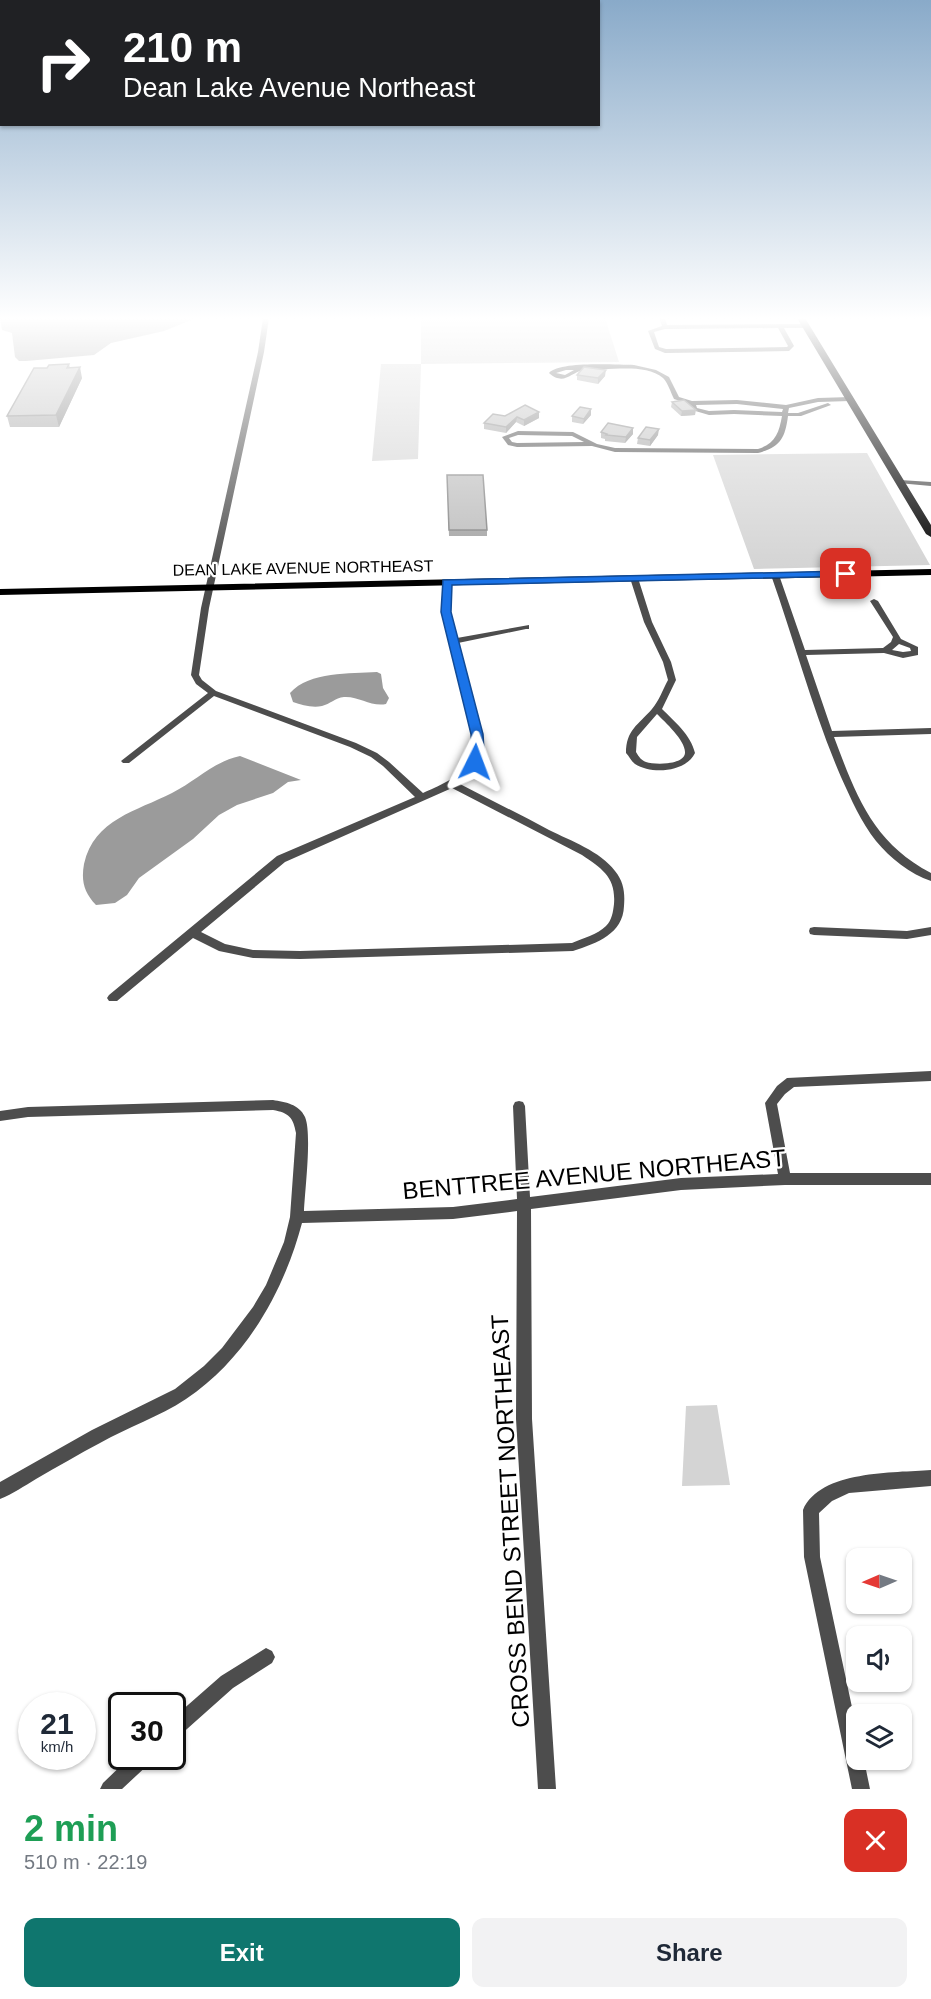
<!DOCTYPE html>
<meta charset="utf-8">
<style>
body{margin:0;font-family:Helvetica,sans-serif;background:#f2f2f3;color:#1f2937;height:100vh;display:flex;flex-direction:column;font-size:22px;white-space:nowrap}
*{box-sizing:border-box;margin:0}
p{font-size:20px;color:#747a83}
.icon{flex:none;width:33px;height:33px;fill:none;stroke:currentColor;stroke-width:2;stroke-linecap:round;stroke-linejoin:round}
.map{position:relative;height:1789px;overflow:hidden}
.side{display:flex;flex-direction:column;background:#fff;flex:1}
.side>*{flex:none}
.hud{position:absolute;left:0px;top:0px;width:600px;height:126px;box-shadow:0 2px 4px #0004;background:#202124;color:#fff;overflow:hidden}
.needle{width:39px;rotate:268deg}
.tools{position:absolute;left:846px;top:1548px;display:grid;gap:12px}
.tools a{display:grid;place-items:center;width:66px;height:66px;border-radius:12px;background:#fff;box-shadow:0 2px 4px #0004;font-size:30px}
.speed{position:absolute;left:18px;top:1692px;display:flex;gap:12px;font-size:30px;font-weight:700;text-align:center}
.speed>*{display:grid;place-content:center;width:78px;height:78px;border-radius:50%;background:#fff;box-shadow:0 2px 4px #0004;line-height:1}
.speed small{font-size:15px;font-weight:400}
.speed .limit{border:3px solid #111;border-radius:9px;background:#fff;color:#111}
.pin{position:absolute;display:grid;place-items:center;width:51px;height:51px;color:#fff;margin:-26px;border-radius:12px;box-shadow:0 3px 9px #0006}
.me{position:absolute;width:66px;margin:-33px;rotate:3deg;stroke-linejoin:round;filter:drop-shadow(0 0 4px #0008)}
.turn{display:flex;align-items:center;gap:21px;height:126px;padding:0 24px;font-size:27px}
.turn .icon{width:78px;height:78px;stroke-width:2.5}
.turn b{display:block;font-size:42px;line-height:51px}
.round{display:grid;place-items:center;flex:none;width:63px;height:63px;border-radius:12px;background:#f2f2f3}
.overview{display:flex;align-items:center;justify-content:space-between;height:102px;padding:0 24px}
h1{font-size:36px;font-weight:800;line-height:45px;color:#1e9e55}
.action{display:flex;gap:12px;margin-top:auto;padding:12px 24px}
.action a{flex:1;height:69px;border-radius:12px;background:#0f766e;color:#fff;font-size:24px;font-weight:800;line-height:69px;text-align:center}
.action a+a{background:#f2f2f3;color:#1f2937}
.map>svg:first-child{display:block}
.green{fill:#d4d4d4}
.water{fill:#9b9b9b}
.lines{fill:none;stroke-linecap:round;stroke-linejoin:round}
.minor{fill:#4d4d4d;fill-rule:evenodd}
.major{fill:#000;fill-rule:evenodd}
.wall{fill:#a3a3a3}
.shaded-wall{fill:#848484}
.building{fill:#bdbdbd;stroke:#848484;stroke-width:1.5}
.route{fill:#1a73e8;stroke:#114b97;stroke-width:1.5}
.labels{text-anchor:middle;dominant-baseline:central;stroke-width:4.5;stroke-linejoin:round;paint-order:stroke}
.far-street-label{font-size:16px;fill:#000;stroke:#fff}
.near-street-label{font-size:24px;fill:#000;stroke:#fff}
</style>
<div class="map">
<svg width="931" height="1789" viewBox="0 0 931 1789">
<rect width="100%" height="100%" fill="#fff"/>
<path class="green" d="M421,318h184l14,44 -198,2 -3,95 -46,2 9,-97h40z
M867,453l63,112 -176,4 -41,-114z
M717,1405l13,80 -48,1 4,-80z"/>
<path class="water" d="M0,318h196l-32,13 -53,12 -17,12 -68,6h-7l-4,-4 -3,-24 -10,-3z
M377,672l4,2 2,14 6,10 -3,6c-15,3 -27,-8 -42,-7 -9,1 -14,7 -22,9 -10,2 -20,-1 -29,-4l-3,-9c20,-22 60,-19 87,-21z
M240,756l61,24 -13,2 -15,11 -36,12 -18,10 -26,24 -54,39 -12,17 -12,8 -19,2c-12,-13 -15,-24 -12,-41 10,-45 53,-53 88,-71 24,-12 41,-31 68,-37z"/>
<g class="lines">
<path class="minor" d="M263,318h6l-5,34 -55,256 -10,67 3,5 14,11 140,52 21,10 12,9 34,31c16,-7 47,-20 50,-40 1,-6 0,-13 -1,-19l-30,-122 1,-30 4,-2 4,2 -1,30 7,26 72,-13v4h-3l-68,14c6,24 30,96 22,117 -3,9 -15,17 -22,23 31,16 61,31 91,47 22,11 51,21 66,41 9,11 10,22 9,35 -1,28 -27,37 -51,45l-273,8 -47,-1 -34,-7 -26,-13 -76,63h-8l-2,-3 2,-3 168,-139 138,-59 -32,-31 -12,-9 -21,-10 -136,-51 -85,67h-6l-2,-2 87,-68 -12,-9 -5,-9 10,-67 57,-256zM452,788l130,67c21,14 34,23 32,49 -1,8 -2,16 -8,22 -9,9 -23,12 -34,17l-272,8 -47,-1 -28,-6 -24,-12 84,-70z
M659,318h6l2,7 139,-1 3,2 -3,2h-22l10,18 -5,5 -124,2 -10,-4 -7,-18 14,-5zM778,328l10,18 -1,1 -121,2 -7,-2 -5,-15 11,-3z
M634,365l22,5 13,7 10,20 13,4 45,-1 49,5 32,-7 32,-1 3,2 -3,2 -32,1 -29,6 -1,5h10l30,-10 3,2 -30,11h-13c-3,23 -8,31 -30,37l-143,-1 -23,-6 -75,1 -9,-2 -6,-8 16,-6 55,1 24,12 18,4 143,1c17,-5 21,-16 24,-33l-48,-2 -25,1 -17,-5 -3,-6 -15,-5c-3,-6 -6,-16 -11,-21 -15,-13 -42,-9 -61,-9 -5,0 -13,-1 -19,1 -13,3 -19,16 -34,3 11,-12 67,-8 85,-8zM566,370h8l-9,5 -9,-2zM737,404l46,5 -1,3 -48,-2 -25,1 -12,-3 -1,-3zM518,435l54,1 12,6 -67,1 -5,-1 -3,-4z
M900,480l31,2v4l-33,-3 -1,-1z
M772,573h6l1,2 26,75 78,-2 8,-6 2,-5 -23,-36 4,-2 4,2 23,38 17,8v8l-15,3 -19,-5 -78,2 26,76 99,-3v6l-97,3c22,58 38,105 97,136v8c-21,-7 -41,-23 -55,-40 -15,-19 -25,-42 -35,-64 -28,-65 -46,-134 -70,-202zM899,644l11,4 1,3 -8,1 -11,-2z
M631,576h6l1,2 14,44 19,40 5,18 -14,29c12,12 29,26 33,44 -9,19 -43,22 -60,11 -4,-3 -6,-8 -9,-11 0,-23 12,-28 26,-44 7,-8 11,-20 16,-29l-5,-18 -19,-40 -14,-44zM657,714c8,8 29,27 28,39 -1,12 -30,12 -39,9 -5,-2 -7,-5 -10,-10l1,-15z
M814,927l93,4 24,-4v8l-24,4 -93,-4 -4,-1 -1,-3 1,-3z
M931,1071v10l-137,6 -9,7 -8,10 13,69h141v12h-146l-104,5 -150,19 1,210 24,370h-18l-22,-370 1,-208 -64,8 -151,4c-18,68 -56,136 -116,176 -27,18 -58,28 -86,44 -21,11 -43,24 -64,36 -12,7 -23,15 -36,20v-17l92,-52 83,-41 29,-23 18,-18 31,-41 13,-22 18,-43 6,-25 6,-84c-3,-16 -7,-20 -23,-23l-245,7 -28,4v-10l28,-4 245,-7c12,2 26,4 32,17 7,16 0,73 -1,94l149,-4 64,-8 -4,-93 2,-4 4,-1 4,1 2,4 5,91 151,-19 97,-4 -13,-71 12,-17 10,-8z
M931,1470v16l-82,7 -17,8 -13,12 1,44 36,169v34h8l6,29h-18l-48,-232 -1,-47c17,-40 91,-37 128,-40z
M266,1648l6,3 3,6 -3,6 -39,25 -55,49 -6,3v-21l49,-43z
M131,1756h23l-3,6 -29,27h-22l3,-6z"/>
<path class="major" d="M797,318h8l126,207v12l-5,-3z
M931,569v6l-931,20v-6z"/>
</g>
<path class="wall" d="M69,364l1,4 12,10 -23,49h-49l-3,-11 40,-48z
M577,375l28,1 -7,8 -21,-4z
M672,402l23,13 -14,1 -10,-9z
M591,409v6l-8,9 -11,-2v-6z
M505,416l34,2 -15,8 -8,-4 -10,11 -22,-4v-6z
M601,432l32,2 -8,9 -20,-2v-2l-4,-1z
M658,435l-8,11 -13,-2 1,-6z
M447,475l40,55v6h-38z"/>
<path class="shaded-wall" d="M80,367l2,11 -23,49 -3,-12z
M606,370l-1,6 -7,8v-6z
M591,409v6l-8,9 1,-5z
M696,410l-1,5 -14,1 1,-5z
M539,412v6l-15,8v-6z
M517,417l-1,5 -10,11v-6z
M633,428v6l-8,9 1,-6z
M659,429l-1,6 -8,11v-6z"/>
<path class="building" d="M69,364l-2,4 13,-1 -24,48 -49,1 27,-48h13l2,-3z
M584,367l22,3 -8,8 -21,-3z
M684,400l12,10 -14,1 -10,-9z
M525,405l14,7 -15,8 -7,-3 -11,10 -22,-4 9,-9 12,2z
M580,407l11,2 -7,10 -12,-3z
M608,423l25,5 -7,9 -20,-2 1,-1 -6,-2z
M646,427l13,2 -9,11 -12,-2z
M447,475h36l4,55h-38z"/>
<linearGradient id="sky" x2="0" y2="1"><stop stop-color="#89aac9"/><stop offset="0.56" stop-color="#fff"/><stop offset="1" stop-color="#fff" stop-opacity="0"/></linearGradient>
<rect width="931" height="569" fill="url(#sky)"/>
<path class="route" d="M846,571l4,1v4l-398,9 -1,27 32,122 1,18 -3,10 -6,4 -6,-4 3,-10 -1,-18 -30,-122 2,-32z"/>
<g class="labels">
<g class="far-street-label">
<text transform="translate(303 568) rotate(-1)">DEAN LAKE AVENUE NORTHEAST</text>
</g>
<g class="near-street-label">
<text transform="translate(594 1174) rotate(-5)">BENTTREE AVENUE NORTHEAST</text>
<text transform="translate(510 1521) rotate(-93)">CROSS BEND STREET NORTHEAST</text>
</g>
</g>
</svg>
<div class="tools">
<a><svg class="needle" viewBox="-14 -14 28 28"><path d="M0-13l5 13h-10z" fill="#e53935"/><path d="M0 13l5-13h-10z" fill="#747a83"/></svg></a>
<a><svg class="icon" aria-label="sound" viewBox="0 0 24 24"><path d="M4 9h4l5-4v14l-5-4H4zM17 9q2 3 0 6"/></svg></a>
<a><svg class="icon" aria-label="layers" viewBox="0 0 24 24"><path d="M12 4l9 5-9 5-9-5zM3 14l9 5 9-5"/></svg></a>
</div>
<div class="speed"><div>21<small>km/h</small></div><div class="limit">30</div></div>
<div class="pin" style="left:846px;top:574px;background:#d93025"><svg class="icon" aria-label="arrive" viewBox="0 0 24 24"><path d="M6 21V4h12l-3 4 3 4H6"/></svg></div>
<svg class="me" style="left:475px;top:762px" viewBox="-20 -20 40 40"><path d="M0-17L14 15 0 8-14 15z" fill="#1a73e8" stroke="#fff" stroke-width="4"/></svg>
<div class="hud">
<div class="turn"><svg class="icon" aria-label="right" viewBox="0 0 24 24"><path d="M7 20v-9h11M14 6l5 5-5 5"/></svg><div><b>210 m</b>Dean Lake Avenue Northeast</div></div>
</div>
</div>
<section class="side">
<div class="overview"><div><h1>2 min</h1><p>510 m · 22:19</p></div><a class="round" style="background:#d93025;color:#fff"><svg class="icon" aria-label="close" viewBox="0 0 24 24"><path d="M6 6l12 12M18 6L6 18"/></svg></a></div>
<div class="action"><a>Exit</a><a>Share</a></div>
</section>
